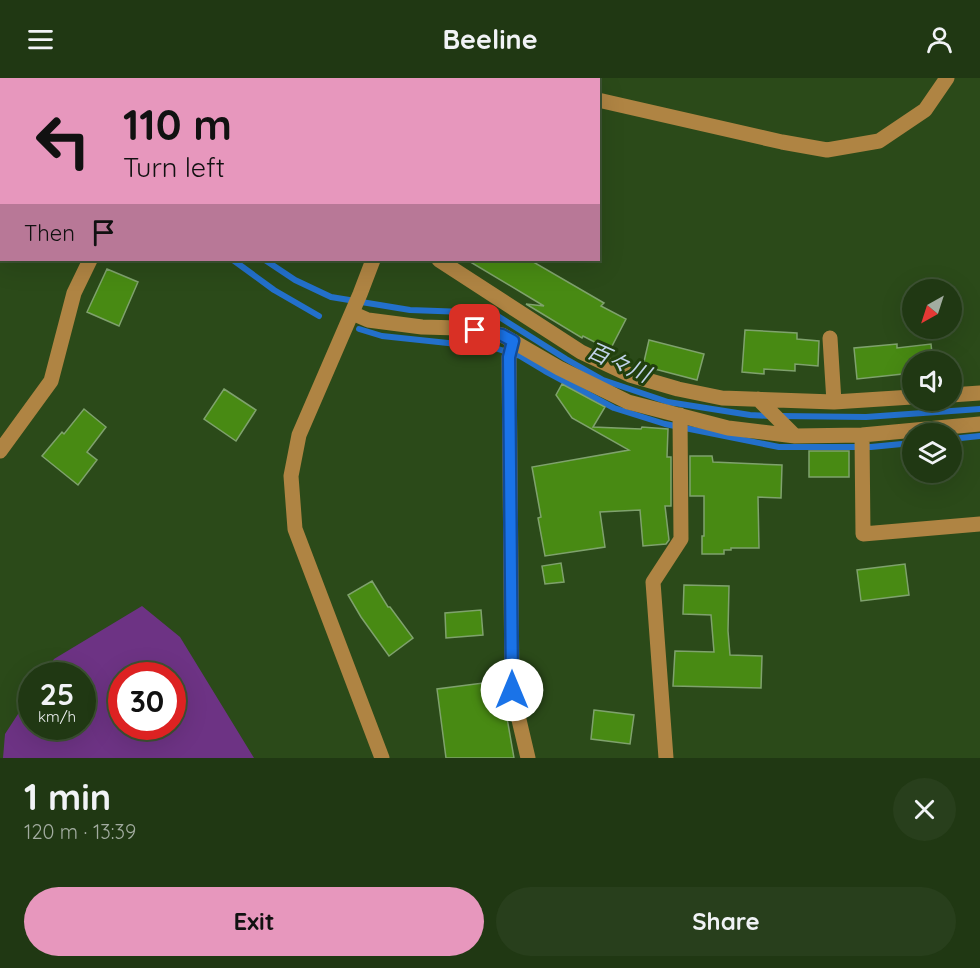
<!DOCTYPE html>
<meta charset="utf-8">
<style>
body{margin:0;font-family:Quicksand,"Noto Sans JP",sans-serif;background:#283f1c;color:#f1f3f6;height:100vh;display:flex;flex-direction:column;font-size:22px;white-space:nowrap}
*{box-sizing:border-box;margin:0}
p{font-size:20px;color:#a2aca0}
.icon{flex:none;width:33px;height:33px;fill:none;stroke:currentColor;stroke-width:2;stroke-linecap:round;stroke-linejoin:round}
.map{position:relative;height:680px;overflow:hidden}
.drawer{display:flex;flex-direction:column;background:#203813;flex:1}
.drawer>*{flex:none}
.banner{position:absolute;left:0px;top:0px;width:600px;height:183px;box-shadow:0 6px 24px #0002,0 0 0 2px #3d5233;background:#e797bd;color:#111;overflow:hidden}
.needle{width:39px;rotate:219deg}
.buttons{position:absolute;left:902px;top:201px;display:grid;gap:12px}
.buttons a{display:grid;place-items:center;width:60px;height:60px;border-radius:50%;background:#203813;box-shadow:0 6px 24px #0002,0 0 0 2px #3d5233;font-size:30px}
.speed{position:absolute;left:18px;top:584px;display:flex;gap:12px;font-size:30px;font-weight:700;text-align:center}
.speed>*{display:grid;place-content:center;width:78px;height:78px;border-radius:50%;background:#203813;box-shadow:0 6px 24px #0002,0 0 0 2px #3d5233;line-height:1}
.speed small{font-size:15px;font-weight:400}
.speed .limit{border:9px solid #d22;background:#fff;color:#111}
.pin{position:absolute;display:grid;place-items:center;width:51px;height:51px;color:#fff;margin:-26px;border-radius:12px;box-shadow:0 3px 9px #0006}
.me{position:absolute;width:66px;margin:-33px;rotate:0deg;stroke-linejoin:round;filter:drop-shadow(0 0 4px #0008)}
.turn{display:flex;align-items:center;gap:21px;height:126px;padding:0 24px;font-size:27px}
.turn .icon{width:78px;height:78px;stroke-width:2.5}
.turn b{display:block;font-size:42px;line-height:51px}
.then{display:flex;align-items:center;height:57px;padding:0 24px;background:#0003;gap:12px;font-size:22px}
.round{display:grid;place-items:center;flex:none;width:63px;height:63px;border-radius:32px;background:#283f1c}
.head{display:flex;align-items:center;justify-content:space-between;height:102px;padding:0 24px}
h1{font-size:36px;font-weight:700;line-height:45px}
.button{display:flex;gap:12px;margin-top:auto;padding:12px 24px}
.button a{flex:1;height:69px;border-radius:36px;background:#e797bd;color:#111;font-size:24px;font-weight:700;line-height:69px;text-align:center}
.button a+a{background:#283f1c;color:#f1f3f6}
header{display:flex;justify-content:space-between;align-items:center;height:78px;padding:0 24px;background:#203813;font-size:27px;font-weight:700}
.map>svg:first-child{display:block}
.green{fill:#6d3384;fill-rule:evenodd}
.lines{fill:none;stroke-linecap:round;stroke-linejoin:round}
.stream{stroke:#2370cb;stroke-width:6}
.building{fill:#488a13;stroke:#7fa26d;stroke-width:1.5}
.minor{stroke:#af8443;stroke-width:15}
.route-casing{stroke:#114b97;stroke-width:15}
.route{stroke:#1a73e8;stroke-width:10}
.labels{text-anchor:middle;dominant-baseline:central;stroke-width:6;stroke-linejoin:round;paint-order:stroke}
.water-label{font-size:22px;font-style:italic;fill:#c1d3ea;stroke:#21400d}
</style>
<header><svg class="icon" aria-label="menu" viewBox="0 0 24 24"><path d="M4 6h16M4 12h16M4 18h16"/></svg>Beeline<svg class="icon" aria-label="person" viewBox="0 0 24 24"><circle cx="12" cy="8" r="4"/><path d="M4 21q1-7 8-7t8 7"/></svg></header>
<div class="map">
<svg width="980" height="680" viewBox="0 0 980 680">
<rect width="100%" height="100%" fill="#2b4a19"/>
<path class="green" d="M142,528l38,31 74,121h-251l2,-24 26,-40 1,32h50v-51h-38l10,-16zM122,597h50v51h-50z"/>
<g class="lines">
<path class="stream" d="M150,0l3,2
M233,182l41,30 45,26
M265,182l30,20 36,17 79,13 83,3 73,46 37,21 65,22 82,13 20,1
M359,251l23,7 113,12 25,8 25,15 69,37 51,16 114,23h92l41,-4
M780,338l86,1 114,-8
M951,361l29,-3"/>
</g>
<path class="building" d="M467,182h63l74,43 -3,3 25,13 -16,31 -27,-14 -1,2 -56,-34 18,2z
M107,191l31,13 -19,44 -32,-14z
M745,252l52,3v6l22,2 -1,25 -23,-2v7l-31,-2v5l-22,-2z
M649,262l55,14 -7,26 -54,-14z
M897,266v4l34,-4 2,18h-21v11l-55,6 -3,-31z
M562,306l43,23 -12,20 48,2 1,-2 26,2 -1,28h4v49h-6l4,34 -3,4 -23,2 -3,-36 -40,2 5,35 -60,9 -7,-38 3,-1 -9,-50 97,-17 -57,-32 -16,-23z
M224,311l32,21 -20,31 -32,-22z
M84,331l22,18 -19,25 10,8 -19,25 -36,-29 20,-24 2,2z
M809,373h40v26h-40z
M690,378h22l1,6 69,3 -1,33 -23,-1 1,51h-28v2h-7v4h-22v-18h2v-40h-14z
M561,485l3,19 -19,2 -3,-18z
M905,486l4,31 -48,6 -4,-31z
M372,503l16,26h2l23,31 -24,18 -28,-39 -13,-22z
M684,507l45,1 -1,45 2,24 32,1 -1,32 -88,-2 2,-35 39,1 -3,-37 -28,-1z
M481,532l2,25 -37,3 -1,-25z
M483,605l2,16 18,-4 11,63h-68l-9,-69z
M594,632l40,5 -4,29 -39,-5z"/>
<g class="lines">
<path class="minor" d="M180,0l2,2
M598,22l184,42 45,8 52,-9 46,-31 22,-32
M373,182l-13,34 -61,141 -8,41 4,53 87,229
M439,182l142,92 49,23 48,14 44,9 112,4 -4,-64
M352,235l16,7 54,7 37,1 31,4 12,3 57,33 69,34 100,26 67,8
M513,263l-4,16 3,333 16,68
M951,317l29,-2
M758,321l37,37 67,-1 118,-11
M834,324l78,-5
M862,357l1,99 117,-10
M0,373l51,-70 23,-88 16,-33
M666,680l-13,-176 28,-43 -1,-124"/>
</g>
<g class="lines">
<defs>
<path id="route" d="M475,252l27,5 11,6 -4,16 3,333"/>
</defs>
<use href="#route" class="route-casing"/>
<use href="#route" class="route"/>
</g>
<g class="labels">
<g class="water-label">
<text transform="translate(619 284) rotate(24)">百々川</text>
</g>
</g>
</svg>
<div class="buttons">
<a><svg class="needle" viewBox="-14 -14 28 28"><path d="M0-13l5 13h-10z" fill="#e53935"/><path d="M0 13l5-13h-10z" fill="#a2aca0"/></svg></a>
<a><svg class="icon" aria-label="sound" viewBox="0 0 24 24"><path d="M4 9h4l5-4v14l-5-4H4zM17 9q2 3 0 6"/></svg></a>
<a><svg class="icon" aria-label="layers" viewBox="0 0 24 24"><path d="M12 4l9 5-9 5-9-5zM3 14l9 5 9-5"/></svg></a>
</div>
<div class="speed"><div>25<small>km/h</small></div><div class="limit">30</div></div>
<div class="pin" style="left:475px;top:252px;background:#d93025"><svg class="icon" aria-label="arrive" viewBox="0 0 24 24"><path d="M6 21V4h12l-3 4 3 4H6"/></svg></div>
<svg class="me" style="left:512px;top:612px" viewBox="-20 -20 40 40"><circle r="19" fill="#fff"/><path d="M0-13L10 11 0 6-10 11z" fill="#1a73e8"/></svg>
<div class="banner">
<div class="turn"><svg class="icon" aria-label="left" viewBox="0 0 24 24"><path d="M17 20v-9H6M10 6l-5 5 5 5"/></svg><div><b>110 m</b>Turn left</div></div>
<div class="then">Then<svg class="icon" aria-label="arrive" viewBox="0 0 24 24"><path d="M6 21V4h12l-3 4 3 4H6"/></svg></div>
</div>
</div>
<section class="drawer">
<div class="head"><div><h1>1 min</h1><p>120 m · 13:39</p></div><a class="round"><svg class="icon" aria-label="close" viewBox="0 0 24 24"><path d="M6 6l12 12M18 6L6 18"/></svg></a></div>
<div class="button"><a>Exit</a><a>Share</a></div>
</section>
